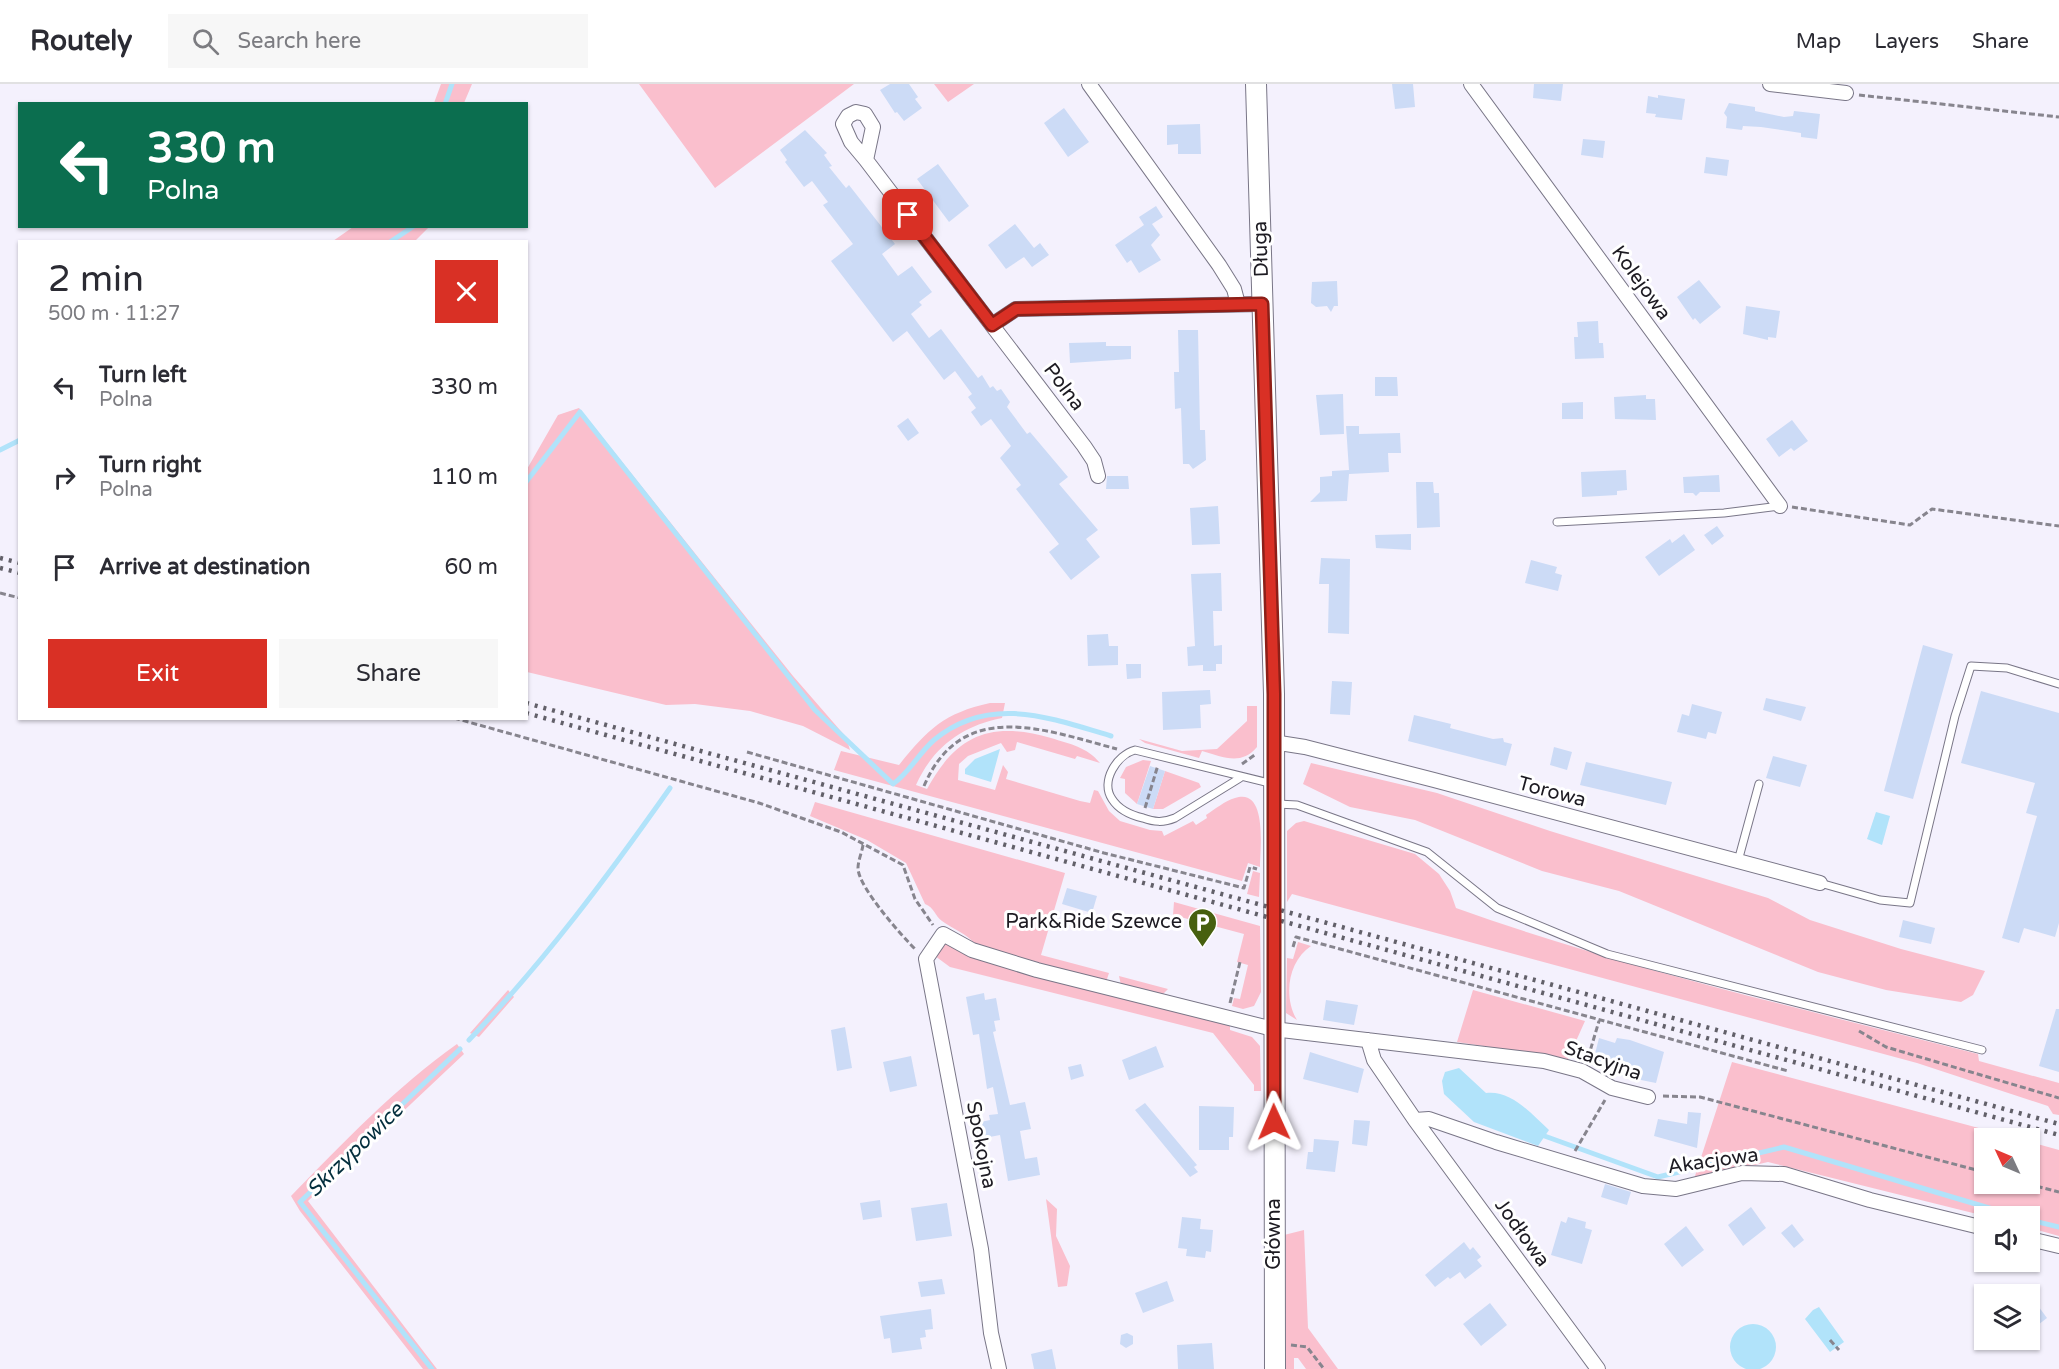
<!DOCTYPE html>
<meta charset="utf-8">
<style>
body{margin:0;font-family:"Varela Round",sans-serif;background:#f7f7f7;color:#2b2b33;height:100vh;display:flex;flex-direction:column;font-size:22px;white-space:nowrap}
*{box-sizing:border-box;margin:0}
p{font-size:20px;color:#7c7c81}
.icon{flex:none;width:33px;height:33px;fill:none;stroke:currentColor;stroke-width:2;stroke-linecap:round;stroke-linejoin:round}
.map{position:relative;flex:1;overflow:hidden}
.sheet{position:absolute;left:18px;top:156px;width:510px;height:480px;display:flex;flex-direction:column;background:#fff;border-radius:0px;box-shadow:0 2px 4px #0004}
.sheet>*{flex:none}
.top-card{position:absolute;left:18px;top:18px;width:510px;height:126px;border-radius:0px;box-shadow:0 2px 4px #0004;background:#0b6e4f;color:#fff;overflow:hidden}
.needle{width:39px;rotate:314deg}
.fabs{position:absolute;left:1974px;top:1044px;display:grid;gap:12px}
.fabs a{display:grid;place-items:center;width:66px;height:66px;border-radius:0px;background:#fff;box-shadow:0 2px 4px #0004;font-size:30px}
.pin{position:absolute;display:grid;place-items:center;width:51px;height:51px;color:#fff;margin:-26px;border-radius:12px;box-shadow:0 3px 9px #0006}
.me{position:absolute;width:66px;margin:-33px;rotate:359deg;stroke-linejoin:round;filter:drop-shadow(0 0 4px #0008)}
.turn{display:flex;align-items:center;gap:21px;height:126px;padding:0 30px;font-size:27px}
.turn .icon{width:78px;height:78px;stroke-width:2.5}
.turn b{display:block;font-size:42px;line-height:51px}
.round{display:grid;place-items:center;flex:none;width:63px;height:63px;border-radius:0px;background:#f7f7f7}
.headline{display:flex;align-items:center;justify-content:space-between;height:102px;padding:0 30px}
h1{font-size:36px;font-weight:600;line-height:45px}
.button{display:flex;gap:12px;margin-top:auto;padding:12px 30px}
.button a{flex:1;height:69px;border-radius:0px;background:#d93025;color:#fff;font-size:24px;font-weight:600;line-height:69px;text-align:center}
.button a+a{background:#f7f7f7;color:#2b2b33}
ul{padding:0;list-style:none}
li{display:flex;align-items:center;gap:18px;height:90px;padding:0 30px}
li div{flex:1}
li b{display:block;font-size:22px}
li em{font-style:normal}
header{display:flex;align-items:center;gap:36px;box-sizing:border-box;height:84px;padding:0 30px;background:#fff;border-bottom:2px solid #e1e1e2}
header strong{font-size:28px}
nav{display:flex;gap:33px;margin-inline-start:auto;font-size:21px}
.search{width:420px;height:54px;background:#f7f7f7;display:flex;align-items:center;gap:15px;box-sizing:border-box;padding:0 21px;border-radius:0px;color:#7c7c81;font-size:22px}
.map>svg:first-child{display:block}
.green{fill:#fabfcd}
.water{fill:#b1e3fa}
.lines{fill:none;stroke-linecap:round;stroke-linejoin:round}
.stream{stroke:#b1e3fa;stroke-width:5}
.building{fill:#ccdbf6}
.lane-casing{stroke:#797687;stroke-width:9}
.street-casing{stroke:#797687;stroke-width:16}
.secondary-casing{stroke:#797687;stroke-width:22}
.path{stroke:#87858e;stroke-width:3;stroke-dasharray:6 3;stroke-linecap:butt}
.lane{stroke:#fff;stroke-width:7}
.street{stroke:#fff;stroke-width:14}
.secondary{stroke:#fff;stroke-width:20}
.rail{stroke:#626069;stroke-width:4.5;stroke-dasharray:3 6;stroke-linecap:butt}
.route-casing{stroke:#8d1f18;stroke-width:15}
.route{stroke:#d93025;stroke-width:10}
.labels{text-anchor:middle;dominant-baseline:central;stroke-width:6;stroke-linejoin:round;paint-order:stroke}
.street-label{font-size:20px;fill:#1d1b22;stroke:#fff}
.poi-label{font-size:20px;fill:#1d1b22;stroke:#fff;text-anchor:end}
.water-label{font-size:21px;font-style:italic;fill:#032e3d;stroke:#fff}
</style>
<header>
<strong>Routely</strong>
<div class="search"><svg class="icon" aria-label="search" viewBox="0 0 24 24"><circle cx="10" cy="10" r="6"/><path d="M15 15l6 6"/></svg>Search here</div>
<nav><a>Map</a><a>Layers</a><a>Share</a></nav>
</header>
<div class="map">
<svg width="2059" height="1285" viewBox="0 0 2059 1285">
<rect width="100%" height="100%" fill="#f4f1fd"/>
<path class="green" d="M441,0h31l-8,19h-30z
M639,0h215l-139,104z
M934,0h40l-26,18z
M353,143v-1l76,1 -14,14h-82z
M579,324l214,268 53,61 4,13 -47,-24 -53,-15 -55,-7 -29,1 -139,-33v-203l31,-54z
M990,619h15l-3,15c-40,8 -69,29 -86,67l11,4c30,-55 64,-68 124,-51 19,6 36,9 49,25l-23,-7 -2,3 -58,-17 -2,8 -8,2 -6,-9 -33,13 -9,8 -1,16 37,10 8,-25 5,7 -2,7 74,22 10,2 4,-13 4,1 11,20 11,10 30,9 12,1 2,5 29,-15 3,4 11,-7 -1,-3c9,-6 19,-14 29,-17 33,-11 25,51 25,69l-12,-4 -6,18 -408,-111 7,-19 58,14c28,-35 45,-52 91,-62z
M1247,622h10v41c-16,19 -34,10 -55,4l-3,7 -54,-15 -6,-4 43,12 35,-2 30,-28z
M1143,676l8,1 -14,43 -12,-11v-14l-5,-1 6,-11z
M1311,679l126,30 113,38 218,67 42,22 91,29 84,22 -12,24 -12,7 -75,-12 -68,-18 -199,-81 -77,-20 -127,-51 -65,-13 -47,-23z
M1165,687l34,12 2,4 -38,22h-10z
M815,718l250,71 -24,82 68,18 -3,9 -131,-38c-9,-11 -21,-14 -33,-23 -7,-5 -8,-14 -17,-17l-19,-41 -39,-23 -57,-24z
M1304,737l111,33 24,20 11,17 6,17c171,61 347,101 522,146l1,7 80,22v32l-6,-1 -5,-8 -131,-43 -625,-169 -5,8v-71l9,-8z
M1253,787l7,2 -1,24 -12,-3z
M1174,818l86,24 1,66 -7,14 -11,3 -11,-3 2,-8 6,1 8,-34 -11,-3 7,-28 -71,-19z
M944,857l25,15 261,70v4l22,7 8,9 1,45h-7v-6l-41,-52 -263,-66 -15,-11z
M1298,858l13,4c-23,15 -28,51 -14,74l-11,-7 1,-55 6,1z
M1119,892l49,13 -6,6 -41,-10z
M508,906l6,7 -35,40 -9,-4z
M1473,906l112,31 -17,38 -111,-17z
M457,960l7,10 -156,147 129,168h-14l-123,-158 -9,-15c52,-53 105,-109 166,-152z
M1732,978l284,76h-32v46h46v-42l29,8v86l-29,-8v-12h-45l-217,-54 -74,17z
M1046,1115l11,10 -1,27 14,30 -3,20 -9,1z
M1304,1146l4,98 30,41h-32l-8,-11h-4v11h-8l-2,-134z"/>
<path class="water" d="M1000,665l-9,33 -26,-8v-5l10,-10z
M1876,728l14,4 -8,29 -15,-6z
M1459,984l27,25c26,-3 45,21 63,37l-11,16 -64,-24 -30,-28 -2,-13 3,-9z
M1819,1223l25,35 -14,10 -25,-33 8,-9z
M1730 1263a23 23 0 1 1 46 0a23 23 0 1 1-46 0Z"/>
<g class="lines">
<path class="stream" d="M445,20l7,-20
M390,158l24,-16
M0,366l20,-10
M526,398l54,-70 235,298 78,74c17,-12 25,-30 41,-44 55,-46 117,-22 177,-4
M469,956c75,-78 139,-164 201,-252
M1539,1050l119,43 126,-30 232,69
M2030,1136l29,7
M432,1285l-132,-167 160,-153"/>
</g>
<path class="building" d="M890,0h19l9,13 -3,2 7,9 -18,13 -7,-9 -2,1 -15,-23z
M1392,0h21l2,23 -20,2z
M1534,0h29l-2,17 -28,-3z
M1658,11l27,4 -3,21 -27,-3 1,-3 -10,-1 2,-17 10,2z
M1729,19l26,4v4l29,6 9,-1 1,-5 26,3 -3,25 -16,-2v-4l-40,-6 -18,-1 -1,4 -16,-2 1,-11 -3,-4z
M1064,24l25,34 -21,15 -24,-34z
M1200,40l1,30h-23v-10l-11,1v-20z
M805,46l22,23 -3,2 8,11 -3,1 17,21 3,-3 46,59 -13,10 16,22 14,-10 20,26 -13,10 3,3 -11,9 18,24 12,-9 37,49 4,-3 8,13 3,-2 4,5 4,-2 9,13 -3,5 20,27 3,-2 38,45 -9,7 39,46 -12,9 14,18 -29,23 -22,-28 10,-8 -43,-55 5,-4 -21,-27 11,-12 -20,-27 -10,7 -10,-14 5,-4 -8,-11 4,-3 -17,-23 -11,9 -37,-49 -14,11 -62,-81 22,-17 -30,-39 5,-3 -16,-21 -8,6 -19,-25 2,-2 -7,-10z
M1583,55l22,2 -2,17 -22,-3z
M1706,73l23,3 -2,16 -23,-3z
M938,80l31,42 -20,16 -32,-43z
M1156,122l7,11 -11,7 8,11 -9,10 10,15 -22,13 -8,-13 -4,3 -12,-18 29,-20 -5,-8z
M1015,140l19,24 6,-5 9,12 -17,12 -8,-10 -18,12 -18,-24z
M1699,196l22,27 -21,17 -5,-6 -2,2 -16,-23z
M1337,197l1,25h-4l-3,6 -4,-6 -11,1 -5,-4 1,-21z
M1746,222l34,5 -4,27 -8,-1v3l-25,-6z
M1598,237l1,22h4l1,15 -29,1 -1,-22h4l-1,-15z
M1178,246h20l2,100h5l1,30 -13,9 -4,-5h-6l-2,-56 -6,1 -1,-37h5z
M1106,258v4h25v13l-61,4 -1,-20z
M1375,293h22l1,19h-23z
M1343,310l1,40 -24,1 -4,-40z
M1646,311v4h9l1,21 -41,-1 -1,-22z
M1583,318v17h-21v-16z
M908,334l11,15 -11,8 -11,-15z
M1792,336l16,21 -14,10 -3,-3 -12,9 -13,-18z
M1346,342h13v8l41,-1 1,20h-13l1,19 -40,2 -2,27 -37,1 10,-10v-15l12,-1v-5l17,-1z
M1626,386l1,20 -10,1v4l-35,2 -1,-25z
M1719,391l1,17h-20l-4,4 -3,-3h-9l-1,-16z
M1107,392h21l1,13h-23z
M1416,398h17l1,11h5l1,34 -23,1z
M1218,422l2,38 -28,1 -2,-37z
M1717,442l7,10 -12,9 -8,-10z
M1411,450v16l-35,-2 -1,-13z
M1684,450l11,16 -36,26 -14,-19 25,-18 2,4z
M1321,474l29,1 -1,75 -21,-1 1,-49h-10z
M1531,476l26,7 -2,6 7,2 -4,16 -33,-8z
M1221,489l1,38h-9l1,35 8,-1v19h-6v7h-13v-6l-15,1 -1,-19 8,-1 -4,-72z
M1108,550l1,12h9v19l-30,1 -1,-31z
M1923,561l30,9 -40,145 -29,-8z
M1126,580h15v14l-14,1z
M1332,597l20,1 -2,33 -20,-1z
M1210,606l1,14 -11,1 1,23 -38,2 -1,-38z
M1981,607l78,22v210l-4,14 -31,-9 -5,15 -17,-5 35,-122 -11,-3 9,-30 -74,-20z
M1766,614l40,9 -5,14 -38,-11z
M1692,620l30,8 -6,22 -8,-2 -2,7 -29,-7 5,-18 7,2z
M1414,631l37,9 -1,4 43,11 10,-1 1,4 8,2 -6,22 -98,-25z
M1554,663l18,5 -5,18 -17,-5z
M1773,672l34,9 -7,22 -34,-9z
M1586,678l86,20 -6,23 -86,-20z
M1150,682l15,5 -12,38 -16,-5z
M1067,804l30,8 -5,17 -30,-9z
M1903,836l32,8 -4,16 -32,-7z
M984,909l1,7 11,-2 4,22 -6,1 2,10 -3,1 17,73 15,-3 6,27 -11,2 5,28 12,-2 3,18 -32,6 -8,-46 -26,5 -3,-16 19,-4 -1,-5 9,-1 -5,-27 -6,2 -8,-55 -6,1 -7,-38z
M1326,916l32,5 -4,20 -31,-5z
M2056,925h3v63l-20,-6z
M845,943l7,41 -15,3 -6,-41z
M1599,954l16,5 2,-5 13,2 34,12 -8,31 -35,-7v-2l-13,-4 1,-4 -16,-4z
M1156,962l8,21 -35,13 -7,-20z
M1310,968l54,17 -6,24 -55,-14z
M911,972l6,30 -27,6 -7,-30z
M1081,980l3,12 -13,4 -3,-13z
M1145,1019l52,62 -3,2 4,5 -8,5 -55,-67z
M1199,1022l35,1 -1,30h-4v13h-30z
M1688,1028l13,1 -4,35 -43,-12 4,-17 29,5z
M1354,1036l16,1 -3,25 -15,-2z
M1314,1055l25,2 -4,31 -29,-3 2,-17h5z
M1605,1100l26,8 -4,13 -26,-8z
M880,1116l2,17 -19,3 -3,-17z
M947,1119l5,33 -36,5 -5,-33z
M1751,1123l15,21 -23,18 -15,-21z
M1182,1133l19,2 -1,10 13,1 -2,22 -5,-1 -1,7 -19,-2 1,-7 -9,-1z
M1568,1133l18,5 -1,6 7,2 -10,34 -31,-9 10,-34 5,2z
M1792,1140l12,16 -10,8 -13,-15z
M1686,1142l18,24 -22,17 -18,-23z
M1464,1158l6,8 3,-3 8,10 -4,3 5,6 -17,13 -5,-7 -10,7 -2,-2 -13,10 -10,-12z
M942,1195l3,15 -24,3 -3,-15z
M1167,1197l7,20 -31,12 -8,-20z
M2030,1211l17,23 -17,13z
M1490,1219l17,22 -26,21 -18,-22z
M931,1225l2,20 -8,1 1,7 -6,1 2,11 -30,4 -2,-15 -6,1 -4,-23z
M1127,1249l6,3v8l-7,4 -6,-4 1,-9z
M1212,1259l2,26h-36l-1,-24z
M1052,1265l4,20h-22l-3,-15z"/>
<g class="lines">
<defs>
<path id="lane" d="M1557,438l167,-9 56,-7
M1240,694l-65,40c-12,5 -21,4 -32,0 -13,-3 -24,-8 -31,-19 -12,-18 5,-44 23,-49l138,34
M1277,720l20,1 130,47 70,56 110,46 375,96
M1738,777l21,-77
M1820,799l60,17 30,3 45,-187 16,-50 36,2 52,16"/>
<path id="street" d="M1089,0l130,181 15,24 4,15
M1471,0l309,422
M1770,0l76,9
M866,76l-15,-18 -8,-18 5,-8 8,-4 9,2 8,13 -7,33 218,286 10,15 4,15
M992,241l24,-16 246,-5
M1273,658l32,5 129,33 386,103
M1368,956l6,20 41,60 183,249
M1415,1036l14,-1 67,23 147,44 33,3 66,-16 42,1 86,26 114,28
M2030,1155l29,7
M999,1285l-8,-36 -10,-84 -55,-290 17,-25 29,16 65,20 236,59 271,32 38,10 30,17 36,9"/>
<path id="secondary" d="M1256,0l18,610 1,675"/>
</defs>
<use href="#lane" class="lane-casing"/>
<use href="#street" class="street-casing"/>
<use href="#secondary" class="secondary-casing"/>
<path class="path" d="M1859,11l200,22
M1792,423l118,18 22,-16 127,17
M0,509l20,5
M454,634l305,85 82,29 62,33 12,34 18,26
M747,668l357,101 140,35 6,-21 7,2
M1242,680l14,-10
M924,702c38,-89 121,-56 193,-37
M1145,724l13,-43
M863,761c-1,7 -5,16 -5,23 0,19 44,68 58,82
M1293,863l3,-10 492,134
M1230,919l10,-41
M1859,947l27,16 173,51
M1588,974l11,-37
M1663,1012l37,1 284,75
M1575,1067l30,-51
M2028,1100l31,8
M1830,1256l9,10
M1291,1261l16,2 17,22"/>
<use href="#lane" class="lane"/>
<use href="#street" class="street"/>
<use href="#secondary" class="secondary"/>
<path class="rail" d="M0,474l20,5
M0,484l20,5
M526,619l1533,421
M526,629l1533,422"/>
</g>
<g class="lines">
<defs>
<path id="route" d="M908,131l84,110 24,-16 246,-5 12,390v428"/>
</defs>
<use href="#route" class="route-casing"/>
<use href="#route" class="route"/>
</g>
<defs>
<symbol id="parking-pin" viewBox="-11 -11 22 30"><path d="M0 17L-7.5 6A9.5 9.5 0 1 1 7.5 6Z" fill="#47600f" stroke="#fff"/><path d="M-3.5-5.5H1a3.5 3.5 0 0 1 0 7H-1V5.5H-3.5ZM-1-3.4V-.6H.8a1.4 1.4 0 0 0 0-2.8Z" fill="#fff"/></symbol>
</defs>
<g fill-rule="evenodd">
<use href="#parking-pin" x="1186" y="822" width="33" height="45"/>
</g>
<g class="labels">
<g class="street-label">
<text transform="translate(1261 165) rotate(-92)">Długa</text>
<text transform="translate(1641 199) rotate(54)">Kolejowa</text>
<text transform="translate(1064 303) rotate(53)">Polna</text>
<text transform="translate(1552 708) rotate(15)">Torowa</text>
<text transform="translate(1603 977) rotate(20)">Stacyjna</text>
<text transform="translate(981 1061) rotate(79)">Spokojna</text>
<text transform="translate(1713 1077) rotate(-8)">Akacjowa</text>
<text transform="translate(1522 1149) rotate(54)">Jodłowa</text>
<text transform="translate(1274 1150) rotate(-90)">Główna</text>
</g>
<g class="poi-label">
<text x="1182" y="838">Park&amp;Ride Szewce</text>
</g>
<g class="water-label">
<text transform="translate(355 1066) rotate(-44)">Skrzypowice</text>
</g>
</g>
</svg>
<div class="fabs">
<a><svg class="needle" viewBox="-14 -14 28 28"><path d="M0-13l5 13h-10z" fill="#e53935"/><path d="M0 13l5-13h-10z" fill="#7c7c81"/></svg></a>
<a><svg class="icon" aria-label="sound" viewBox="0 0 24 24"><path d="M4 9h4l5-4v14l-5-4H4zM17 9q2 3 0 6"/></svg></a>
<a><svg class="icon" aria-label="layers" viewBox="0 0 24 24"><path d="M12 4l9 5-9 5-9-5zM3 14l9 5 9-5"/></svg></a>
</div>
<div class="pin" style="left:908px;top:131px;background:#d93025"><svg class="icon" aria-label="arrive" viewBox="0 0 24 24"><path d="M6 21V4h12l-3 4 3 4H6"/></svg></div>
<svg class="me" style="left:1274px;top:1038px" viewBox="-20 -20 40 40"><path d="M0-17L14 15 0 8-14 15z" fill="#d93025" stroke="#fff" stroke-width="4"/></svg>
<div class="top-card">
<div class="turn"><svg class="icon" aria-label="left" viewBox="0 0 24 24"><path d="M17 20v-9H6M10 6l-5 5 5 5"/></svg><div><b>330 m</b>Polna</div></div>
</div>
<section class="sheet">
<div class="headline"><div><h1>2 min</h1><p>500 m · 11:27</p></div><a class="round" style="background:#d93025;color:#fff"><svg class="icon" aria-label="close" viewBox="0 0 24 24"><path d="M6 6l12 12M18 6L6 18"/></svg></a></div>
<ul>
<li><svg class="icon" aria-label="left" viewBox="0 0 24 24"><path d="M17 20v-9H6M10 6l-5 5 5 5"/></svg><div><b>Turn left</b><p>Polna</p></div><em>330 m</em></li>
<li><svg class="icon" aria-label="right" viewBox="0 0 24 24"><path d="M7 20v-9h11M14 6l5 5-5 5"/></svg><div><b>Turn right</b><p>Polna</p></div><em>110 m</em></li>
<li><svg class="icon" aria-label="arrive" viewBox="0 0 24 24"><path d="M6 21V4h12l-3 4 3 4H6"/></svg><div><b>Arrive at destination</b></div><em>60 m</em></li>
</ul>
<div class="button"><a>Exit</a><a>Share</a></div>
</section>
</div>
